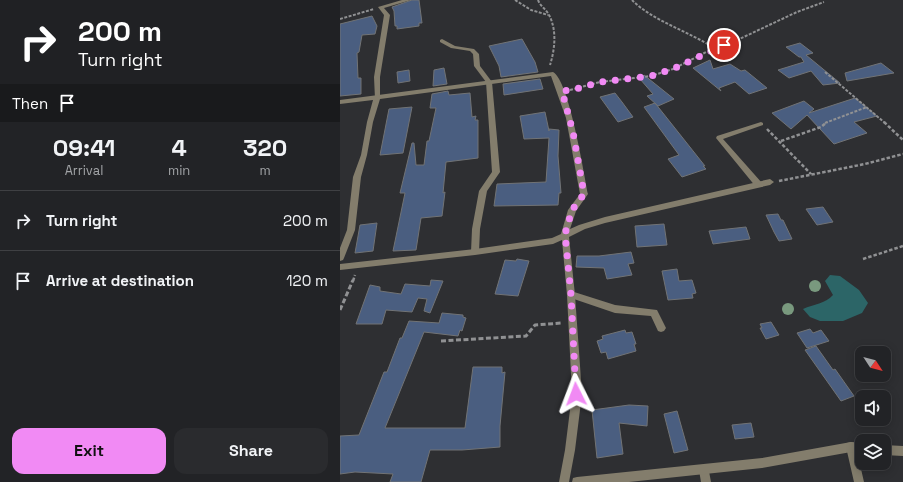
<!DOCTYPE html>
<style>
body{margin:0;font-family:"Space Grotesk",sans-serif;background:#2a2b2e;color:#f1f3f6;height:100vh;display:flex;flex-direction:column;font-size:15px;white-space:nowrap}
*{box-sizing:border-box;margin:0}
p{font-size:13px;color:#a2a4a7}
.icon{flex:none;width:22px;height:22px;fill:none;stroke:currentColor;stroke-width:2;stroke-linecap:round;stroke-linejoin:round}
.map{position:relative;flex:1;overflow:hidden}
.drawer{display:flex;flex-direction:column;background:#222326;width:340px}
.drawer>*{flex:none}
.top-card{background:#202124;color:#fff;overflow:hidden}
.needle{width:26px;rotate:126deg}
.controls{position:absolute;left:515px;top:346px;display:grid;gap:8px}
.controls a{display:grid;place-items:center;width:36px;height:36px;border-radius:8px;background:#222326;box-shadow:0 2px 10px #0003,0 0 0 1px #3f4043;font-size:20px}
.pin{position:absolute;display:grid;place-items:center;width:34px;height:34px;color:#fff;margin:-17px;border:2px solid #fff;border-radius:50%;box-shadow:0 1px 4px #0007}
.me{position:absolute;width:44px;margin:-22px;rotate:357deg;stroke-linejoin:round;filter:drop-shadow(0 0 3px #0008)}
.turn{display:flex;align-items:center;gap:14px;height:84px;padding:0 12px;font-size:18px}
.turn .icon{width:52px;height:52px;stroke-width:2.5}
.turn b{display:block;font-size:28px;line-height:34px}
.then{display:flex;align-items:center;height:38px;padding:0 12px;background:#0003;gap:8px;font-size:15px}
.eta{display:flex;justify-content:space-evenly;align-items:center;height:68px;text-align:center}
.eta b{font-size:24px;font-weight:700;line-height:28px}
.button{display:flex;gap:8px;margin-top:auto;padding:8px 12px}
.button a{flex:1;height:46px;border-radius:12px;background:#f18af4;color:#111;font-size:16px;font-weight:700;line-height:46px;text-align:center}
.button a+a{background:#2a2b2e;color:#f1f3f6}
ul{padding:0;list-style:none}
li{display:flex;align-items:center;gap:12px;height:60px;padding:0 12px;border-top:1px solid #3f4043}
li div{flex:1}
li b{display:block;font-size:15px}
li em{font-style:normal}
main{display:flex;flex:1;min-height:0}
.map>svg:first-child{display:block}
.water{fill:#2c6567}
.building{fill:#4a5e80;stroke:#717375}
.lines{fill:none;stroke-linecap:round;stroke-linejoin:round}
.path-far2{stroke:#909193;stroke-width:2;stroke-dasharray:3 1.5;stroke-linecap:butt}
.path-far1{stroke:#909193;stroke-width:2.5;stroke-dasharray:3.5 2;stroke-linecap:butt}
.path{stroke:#909193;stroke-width:3;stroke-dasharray:5 2.5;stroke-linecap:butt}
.service{fill:#837d6c;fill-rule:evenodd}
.minor{fill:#837d6c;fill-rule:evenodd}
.tree{fill:#79997e}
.route{stroke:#f18af4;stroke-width:7;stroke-dasharray:0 12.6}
</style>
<main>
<section class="drawer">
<div class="top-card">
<div class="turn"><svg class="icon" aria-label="right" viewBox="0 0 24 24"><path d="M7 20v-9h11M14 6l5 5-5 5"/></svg><div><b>200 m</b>Turn right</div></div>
<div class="then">Then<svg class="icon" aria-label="arrive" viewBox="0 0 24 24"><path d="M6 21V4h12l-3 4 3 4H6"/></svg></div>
</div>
<div class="eta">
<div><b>09:41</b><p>Arrival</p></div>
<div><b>4</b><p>min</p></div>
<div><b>320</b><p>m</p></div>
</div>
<ul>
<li><svg class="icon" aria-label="right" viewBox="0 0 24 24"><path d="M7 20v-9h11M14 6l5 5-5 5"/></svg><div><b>Turn right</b></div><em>200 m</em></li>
<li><svg class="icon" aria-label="arrive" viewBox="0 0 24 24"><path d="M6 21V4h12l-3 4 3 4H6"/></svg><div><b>Arrive at destination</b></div><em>120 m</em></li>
</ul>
<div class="button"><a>Exit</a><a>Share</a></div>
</section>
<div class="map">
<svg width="563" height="482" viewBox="0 0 563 482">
<rect width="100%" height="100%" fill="#2e2f32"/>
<path class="water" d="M490,275l10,1 19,14 9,13 -6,10 -19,8h-23l-10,-4 -7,-8c11,-5 22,-5 30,-14l-8,-14z"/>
<path class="building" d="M72,0h7l3,23h-3v3l-22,3v-3h-2l-1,-15 -2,-4z
M32,16l5,10 -2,8 -13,1 -3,17 -2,1 1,25h3v16l-21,2v-72z
M182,39l13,23 3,10 -37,5 -2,-11 -10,-20z
M460,43l13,10 -7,2 34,28 -17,2 -12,-14 -22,7 -11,-8 26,-8 -3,-5h-2l-13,-10z
M370,60l3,9 17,-5 11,7 4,-1 22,18 -18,6 -14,-12 -16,6 2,3 -28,-23z
M541,63l13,10 -47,8 -2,-8z
M104,68l3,16 -14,2 1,-16z
M69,70l1,11 -12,2 -1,-11z
M304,75l30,24 -16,7 -11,-10 6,-2 -13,-15z
M200,79l3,10 -39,6 -1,-11z
M108,91l1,4 21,-2 2,24 4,-1 -1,4h3v38l-32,4 -3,31 2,-1 -3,24 -21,2 -5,32 -23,1 12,-58h-5l12,-50h2l2,22h8l3,-24h2l7,-33h-6l2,-14z
M275,93l7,9 11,15 -15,5 -18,-25z
M515,98l22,18 -23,6 13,11 -33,11 -27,-29 -16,14 -19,-16 32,-12 10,8 -5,4z
M315,103l50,63h-2l3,3 -24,8 -14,-18 11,-4 -35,-48z
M72,107l-9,46 -23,2 9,-46z
M205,112l4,19v-2l10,1 -1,26 3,37h-2l-1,12 -64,1 3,-22 49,-2 3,-44 -25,1 -4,-23z
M483,207l10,15 -16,3 -11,-16z
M438,214l3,6h2l9,19 -13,2 -5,-9 -8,-17z
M37,223l-4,28 -18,2 5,-28z
M324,224l3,21 -30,2 -2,-21z
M406,227l4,12 -37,5 -4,-13z
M291,252l3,11 -6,1 4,11 -25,4 -3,-11 -28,-1 1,-11h22z
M177,259l12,2 -11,35 -23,-2 10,-34 11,1z
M337,269l2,12 13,-1 4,13 -4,1 1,4 -25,2 -6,-29z
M91,280l12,1 -13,32 -6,-2 3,-12 -9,-1 -6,14 -26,-2 -4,14h-26l14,-39 10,2v4l21,3 4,-10 25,2z
M102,313l21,2v2l3,1 -4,13 -2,-1 -2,6 -34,-4 -39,96h80l8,-61h29v6l3,-1 -5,54v21l-38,3h-32l-9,32h-31l3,-8 -38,-2 -15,2v-38l19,-1 25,-63h3l13,-34h2l7,-17 30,2z
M431,322l8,13 -13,4 -6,-11h2l-2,-4z
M470,329l3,4 8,-3 8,11 -22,7 -10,-15z
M285,330l1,3 6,-1 4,12h-2l2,7 -28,8 -2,-7 -5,1 -4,-12 6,-2 -1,-3z
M476,346l17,24 2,-1 19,27 -13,5 -36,-51z
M289,405l19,1 -1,20 -28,-3 4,31 -26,4 -5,-48z
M337,411l11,39 -14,3 -10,-39z
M411,423l3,14 -19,2 -3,-14z"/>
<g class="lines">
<path class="path-far2" d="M175,0l16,10 17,5
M198,0c2,6 8,9 11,15 8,15 6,34 1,50
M292,0c19,20 58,32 82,48
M0,19l34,-10
M485,72l60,51
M230,90l30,-8 51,-6 22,-7 41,-21 19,-6 64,-30 27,-10
M485,123l42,-16"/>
<path class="path-far1" d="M544,122l19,18
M427,129l44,45
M441,141l40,-14 6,-5
M439,181l86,-17 38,-10
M523,259l40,-13
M13,281l2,-6"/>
<path class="path" d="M0,310l13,-30
M101,341l85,-5 9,-11 27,-2"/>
<path class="service" d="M62,0h9l-27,8 6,7 -10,62v21l-3,2 -2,-1 -1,-22 10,-62 -6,-8z
M102,39l13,7 19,3 5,5 1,12 12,16 8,90 -13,19 -7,38 -1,23 -1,2h-6l-1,-2 1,-23 7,-38 13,-19 -6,-90 -12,-16 -1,-12 -3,-3 -19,-3 -11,-6v-2z
M421,122l2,1v2l-40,14 39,44 1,2 -1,2h-6l-40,-49 1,-2z
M231,291l44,14 42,5 9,18 -2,3 -3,1 -3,-1 -7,-15 -36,-3 -47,-16 -1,-2 1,-2z
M511,442l4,1 1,4 8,35h-10l-8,-35 1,-4z
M364,465l4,1 3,16h-10l-2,-12 1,-4z"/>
<path class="minor" d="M213,72c16,8 31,102 35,122l-12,17 -6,18 9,-4 26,-8 165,-38 4,3 -4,3 -165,38 -20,6 -16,8 6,58 7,99 -7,56 -6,32h-10l6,-32 7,-56 -5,-99 -5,-55 -9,4 -78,11 -135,15v-6l135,-15 77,-11 9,-4 7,-24 12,-16 -14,-76 -15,-42 -171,23 -7,23 -6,33 -6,22 -6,53 -11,28 -1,2 -3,1v-13l7,-18 6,-53 8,-22 6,-33 6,-22 -33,4v-4z
M511,442l11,1v10l-11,-1 -89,16 -133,14h-57l1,-4 4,-1 185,-19z
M544,445l19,1v10l-19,-1z"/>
</g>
<g class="tree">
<circle cx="475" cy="286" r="6"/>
<circle cx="448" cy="309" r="6"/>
</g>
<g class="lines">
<path class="route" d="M236,394l-5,-99 -6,-61 7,-24 12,-16 -11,-62 -11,-41 10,-1 28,-8 51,-6 22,-7 51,-24"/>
</g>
</svg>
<div class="controls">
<a><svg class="needle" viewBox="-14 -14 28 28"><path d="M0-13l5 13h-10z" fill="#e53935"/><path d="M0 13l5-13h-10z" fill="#a2a4a7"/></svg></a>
<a><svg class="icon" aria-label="sound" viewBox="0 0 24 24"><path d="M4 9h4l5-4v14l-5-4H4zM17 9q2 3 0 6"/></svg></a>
<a><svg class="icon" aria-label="layers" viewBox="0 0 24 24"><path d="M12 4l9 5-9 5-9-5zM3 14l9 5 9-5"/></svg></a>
</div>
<div class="pin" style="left:384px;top:45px;background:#d93025"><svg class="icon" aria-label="arrive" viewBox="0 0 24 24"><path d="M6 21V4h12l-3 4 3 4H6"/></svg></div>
<svg class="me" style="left:236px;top:394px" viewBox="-20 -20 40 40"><path d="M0-17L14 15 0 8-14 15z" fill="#f18af4" stroke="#fff" stroke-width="4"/></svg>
</div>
</main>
